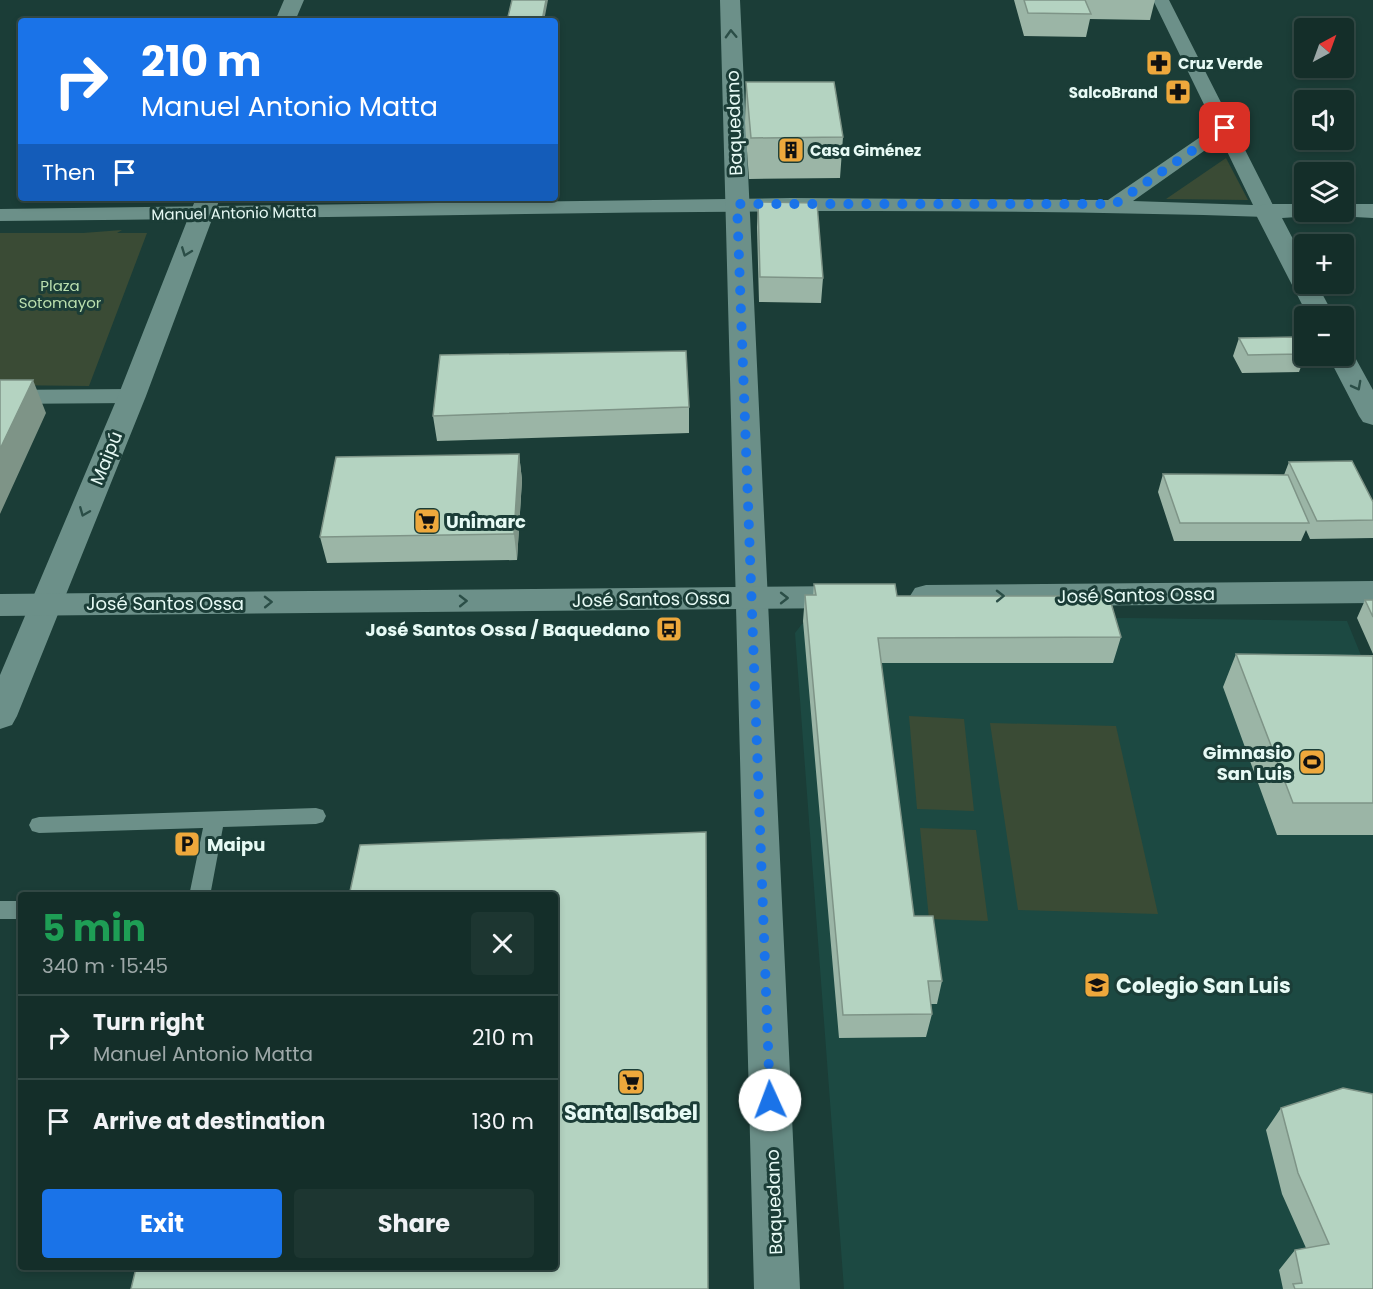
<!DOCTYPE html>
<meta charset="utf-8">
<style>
body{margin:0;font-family:Poppins,sans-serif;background:#1d3631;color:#f1f3f6;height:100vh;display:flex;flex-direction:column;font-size:22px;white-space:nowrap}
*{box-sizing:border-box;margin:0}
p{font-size:20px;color:#9da8a8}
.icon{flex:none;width:33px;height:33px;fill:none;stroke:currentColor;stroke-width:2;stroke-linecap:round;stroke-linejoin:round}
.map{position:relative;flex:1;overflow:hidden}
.drawer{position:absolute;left:18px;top:892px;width:540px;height:378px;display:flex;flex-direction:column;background:#142e29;border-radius:6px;box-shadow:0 3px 9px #0003,0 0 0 2px #334a46}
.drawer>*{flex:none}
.banner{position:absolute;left:18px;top:18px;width:540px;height:183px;border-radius:6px;box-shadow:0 3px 9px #0003,0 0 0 2px #334a46;background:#1a73e8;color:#fff;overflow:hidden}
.needle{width:39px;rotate:41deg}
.fabs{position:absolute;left:1294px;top:18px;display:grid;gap:12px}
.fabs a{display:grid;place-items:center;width:60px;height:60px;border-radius:6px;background:#142e29;box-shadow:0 3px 9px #0003,0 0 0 2px #334a46;font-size:30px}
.pin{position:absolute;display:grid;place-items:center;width:51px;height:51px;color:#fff;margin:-26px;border-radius:12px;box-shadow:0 3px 9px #0006}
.me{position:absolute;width:66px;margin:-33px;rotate:358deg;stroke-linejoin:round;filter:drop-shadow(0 0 4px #0008)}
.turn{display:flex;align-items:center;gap:21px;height:126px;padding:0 24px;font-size:27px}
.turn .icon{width:78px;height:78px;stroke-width:2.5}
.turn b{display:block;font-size:42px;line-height:51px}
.then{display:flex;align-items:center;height:57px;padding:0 24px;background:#0003;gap:12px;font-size:22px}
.round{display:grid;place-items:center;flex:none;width:63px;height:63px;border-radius:6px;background:#1d3631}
.head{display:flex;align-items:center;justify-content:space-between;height:102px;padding:0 24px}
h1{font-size:36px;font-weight:700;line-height:45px;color:#1e9e55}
.cta{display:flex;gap:12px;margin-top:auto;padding:12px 24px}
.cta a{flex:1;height:69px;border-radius:6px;background:#1a73e8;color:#fff;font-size:24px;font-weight:700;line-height:69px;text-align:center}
.cta a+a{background:#1d3631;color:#f1f3f6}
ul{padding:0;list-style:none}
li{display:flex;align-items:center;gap:18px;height:84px;padding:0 24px;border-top:2px solid #334a46}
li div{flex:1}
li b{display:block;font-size:22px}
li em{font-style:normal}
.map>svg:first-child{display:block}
.built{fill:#1c4942}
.green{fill:#3a4b35}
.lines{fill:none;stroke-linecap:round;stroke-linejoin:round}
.service{fill:#6c9089;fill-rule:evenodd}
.pedestrian{fill:#6c9089;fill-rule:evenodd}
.minor{fill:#6c9089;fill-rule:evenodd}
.tertiary{fill:#6c9089;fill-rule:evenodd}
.wall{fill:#9bb5a6}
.shaded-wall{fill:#7e9487}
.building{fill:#b4d3c1;stroke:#7e9487;stroke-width:1.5}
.oneway{stroke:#2b4e47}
.route{stroke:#1a73e8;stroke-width:10;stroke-dasharray:0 18}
.labels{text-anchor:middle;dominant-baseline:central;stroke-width:6;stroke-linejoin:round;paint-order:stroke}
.far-poi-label{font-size:15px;font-weight:bold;fill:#e7faf5;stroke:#1b3d37;text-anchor:start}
.far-street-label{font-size:15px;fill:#e7faf5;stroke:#1b3d37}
.far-park-label{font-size:15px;fill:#badfae;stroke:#1b3d37}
.street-label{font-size:18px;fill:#e7faf5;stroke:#1b3d37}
.poi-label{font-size:18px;font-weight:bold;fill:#e7faf5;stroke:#1b3d37;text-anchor:start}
.near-poi-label{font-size:21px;font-weight:bold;fill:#e7faf5;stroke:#1b3d37;text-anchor:start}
</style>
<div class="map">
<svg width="1373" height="1289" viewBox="0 0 1373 1289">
<rect width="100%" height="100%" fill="#1b3d37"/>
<path class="built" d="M1128,618l219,3 24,59 2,1v608h-529l-49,-656 7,-9 12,-3z"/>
<path class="green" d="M1226,158l22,42 -82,-1z
M122,230l-5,3h30l-58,153 -89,-1v-152h83z
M909,716l55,3 10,92 -57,-2z
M990,723l126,3 42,188 -140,-4z
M920,828l56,2 12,91 -59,-2z"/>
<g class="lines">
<path class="service" d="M316,808l7,2 3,6 -3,6 -7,2 -93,3 -13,69h-21l14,-68 -164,5 -7,-2 -3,-6 3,-6 7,-2z
M0,901h21v18h-21z"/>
<path class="pedestrian" d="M1153,0h16l107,211 -3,4 -7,2c-422,-14 -844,1 -1266,4v-12l791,-11 317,2 107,-73zM1221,139l32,66 -120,-4z
M132,389l8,2 3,5 -3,5 -8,2 -132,1v-14z"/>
<path class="minor" d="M284,0h20l-9,21h-20z
M720,0h20l60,1289h-46z
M196,198h24l-74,198 -129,320 -5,9 -12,4v-54l118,-279z
M1266,204h39v8h12l-4,4 -31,2 23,44v22h12l17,32h-26l-54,-105 4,-5z
M1344,204h29v14l-37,-2 -4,-4h12z
M1344,349l7,1 22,40v35l-10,-3 -4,-6 -31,-60h16z"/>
<path class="tertiary" d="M1373,581v22l-447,4 -11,-3 -5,-8 5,-8 11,-3z
M850,586l11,3 5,8 -5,8 -11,3 -850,8v-22z"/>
</g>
<path class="wall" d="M1014,0h141l-5,20 -60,-1 -4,18 -62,-1z
M746,82l97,55 -3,41 -91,1 -4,-56z
M758,202l65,76 -2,25 -62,-1 -2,-75z
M1239,338l66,15v3l-6,16 -57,1 -9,-17z
M689,407v26l-252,8 -4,-25z
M519,454l3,26 -5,80 -190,3 -7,-26z
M1289,462l84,40v36l-63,1 -4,-9 -5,11h-127l-16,-49 5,-18 121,1z
M814,584l83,12 224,41 -8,26h-232l33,253 28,65 -5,23h-7l2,10 -6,23 -87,1 -36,-417 2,-26h8z
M1365,600h8v54l-16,-36z
M1236,654l137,1v180h-96l-54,-148z
M1281,1108l92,181h-90l-4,-19 16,-20 11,-2 -24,-54 -16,-64z"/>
<path class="shaded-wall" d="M546,0h2l-4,21h-2z
M33,380l13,33 -46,101v-65z
M519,454l3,26 -5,80 -3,-26z"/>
<path class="building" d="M512,0h34l-4,21h-35z
M1024,0h61l6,14 -63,-1z
M746,82h88l9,55 -92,1z
M758,202l59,1 6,75 -63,-1z
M1296,337l9,17 -57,1 -9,-17z
M686,351l3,56 -256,9 7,-61z
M0,380h33l-33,69z
M519,454l-5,80 -194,3 16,-80z
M1352,461l21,41v18l-56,1 -28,-59z
M1163,474l125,1 21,48h-129z
M814,584h81l2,12h212l12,41 -243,1 36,278h19l9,65h-14l4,33 -89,1 -38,-420h11z
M1365,600h8v17z
M1236,654l137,2v147h-80z
M706,832l2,457h-577l5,-21h419v-372h-206l11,-51z
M1343,1088l30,6v195h-78l-2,-5 9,-1 -7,-33 34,-6 -31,-71 -17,-65z"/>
<defs><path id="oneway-chevron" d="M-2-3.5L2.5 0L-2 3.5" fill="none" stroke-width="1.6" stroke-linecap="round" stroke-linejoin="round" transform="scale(1.5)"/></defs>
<g class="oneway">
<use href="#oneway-chevron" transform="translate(731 34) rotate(-92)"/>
<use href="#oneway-chevron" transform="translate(186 252) rotate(111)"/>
<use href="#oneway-chevron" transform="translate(1357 386) rotate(62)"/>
<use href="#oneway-chevron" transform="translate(84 512) rotate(112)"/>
<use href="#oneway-chevron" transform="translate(1000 596) rotate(-1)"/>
<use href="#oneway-chevron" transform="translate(784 598)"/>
<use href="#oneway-chevron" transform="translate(463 601) rotate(-1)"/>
<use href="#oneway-chevron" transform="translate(268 602) rotate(-1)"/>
</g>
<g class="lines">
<path class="route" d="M770,1100l-33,-896h378l110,-76"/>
</g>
<defs>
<symbol id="pharmacy-square" viewBox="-11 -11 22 22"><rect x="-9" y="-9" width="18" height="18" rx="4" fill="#eea83c" stroke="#1b3d37"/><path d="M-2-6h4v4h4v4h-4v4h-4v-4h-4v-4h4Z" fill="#111"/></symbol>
<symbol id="building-square" viewBox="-11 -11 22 22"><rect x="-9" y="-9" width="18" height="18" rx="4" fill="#eea83c" stroke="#1b3d37"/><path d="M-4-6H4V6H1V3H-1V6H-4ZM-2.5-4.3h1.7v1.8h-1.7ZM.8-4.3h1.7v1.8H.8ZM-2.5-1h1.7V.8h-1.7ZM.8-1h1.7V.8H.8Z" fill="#111"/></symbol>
<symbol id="supermarket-square" viewBox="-11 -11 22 22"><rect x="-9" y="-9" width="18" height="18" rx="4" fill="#eea83c" stroke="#1b3d37"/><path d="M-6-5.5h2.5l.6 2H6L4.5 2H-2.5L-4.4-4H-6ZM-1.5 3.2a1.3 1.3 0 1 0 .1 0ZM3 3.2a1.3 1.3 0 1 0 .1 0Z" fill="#111"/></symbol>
<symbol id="bus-square" viewBox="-11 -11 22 22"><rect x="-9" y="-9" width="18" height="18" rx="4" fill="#eea83c" stroke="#1b3d37"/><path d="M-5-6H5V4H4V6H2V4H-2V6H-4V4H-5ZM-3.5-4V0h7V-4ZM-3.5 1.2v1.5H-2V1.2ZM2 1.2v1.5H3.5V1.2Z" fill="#111"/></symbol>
<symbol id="stadium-square" viewBox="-11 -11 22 22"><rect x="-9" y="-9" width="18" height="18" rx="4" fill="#eea83c" stroke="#1b3d37"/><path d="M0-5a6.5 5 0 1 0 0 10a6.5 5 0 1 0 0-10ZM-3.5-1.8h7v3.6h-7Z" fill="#111"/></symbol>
<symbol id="parking-square" viewBox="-11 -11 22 22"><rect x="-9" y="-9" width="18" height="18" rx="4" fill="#eea83c" stroke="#1b3d37"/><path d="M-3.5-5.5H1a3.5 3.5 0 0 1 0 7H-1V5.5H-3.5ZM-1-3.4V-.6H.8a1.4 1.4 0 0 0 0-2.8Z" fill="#111"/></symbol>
<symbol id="school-square" viewBox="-11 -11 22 22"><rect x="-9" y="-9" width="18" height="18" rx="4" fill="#eea83c" stroke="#1b3d37"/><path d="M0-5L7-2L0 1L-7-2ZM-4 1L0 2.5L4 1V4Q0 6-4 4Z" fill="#111"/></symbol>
</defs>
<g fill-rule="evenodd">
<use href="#pharmacy-square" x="1144" y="48" width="30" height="30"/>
<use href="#pharmacy-square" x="1163" y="77" width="30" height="30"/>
<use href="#building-square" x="776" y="135" width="30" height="30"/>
<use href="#supermarket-square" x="412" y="506" width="30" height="30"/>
<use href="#bus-square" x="654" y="614" width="30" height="30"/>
<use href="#stadium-square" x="1297" y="747" width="30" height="30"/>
<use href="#parking-square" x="172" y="829" width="30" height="30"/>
<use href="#school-square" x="1082" y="970" width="30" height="30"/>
<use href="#supermarket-square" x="616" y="1067" width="30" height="30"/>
</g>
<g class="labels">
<g class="far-poi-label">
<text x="1178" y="63">Cruz Verde</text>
<text x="1158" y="92" text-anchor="end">SalcoBrand</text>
<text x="810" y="150">Casa Giménez</text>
</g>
<g class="far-street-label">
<text transform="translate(234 213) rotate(-1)">Manuel Antonio Matta</text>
</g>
<g class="far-park-label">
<text x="60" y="285">Plaza<tspan x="60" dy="17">Sotomayor</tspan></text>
</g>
<g class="street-label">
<text transform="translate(734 123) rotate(-92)">Baquedano</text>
<text transform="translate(106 458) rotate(-68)">Maipú</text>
<text transform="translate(1136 595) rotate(-1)">José Santos Ossa</text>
<text transform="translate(651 599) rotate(-1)">José Santos Ossa</text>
<text x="165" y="603">José Santos Ossa</text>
<text transform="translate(774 1202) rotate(-92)">Baquedano</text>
</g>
<g class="poi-label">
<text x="446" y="521">Unimarc</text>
<text x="650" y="629" text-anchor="end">José Santos Ossa / Baquedano</text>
<text x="1292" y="752" text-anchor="end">Gimnasio<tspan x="1292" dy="21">San Luis</tspan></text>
<text x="207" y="844">Maipu</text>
</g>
<g class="near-poi-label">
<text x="1116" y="985">Colegio San Luis</text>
<text x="631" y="1112" text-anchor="middle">Santa Isabel</text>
</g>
</g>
</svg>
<div class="fabs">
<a><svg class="needle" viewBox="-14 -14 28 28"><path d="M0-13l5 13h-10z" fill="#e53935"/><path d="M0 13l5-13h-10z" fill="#9da8a8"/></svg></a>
<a><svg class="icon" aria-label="sound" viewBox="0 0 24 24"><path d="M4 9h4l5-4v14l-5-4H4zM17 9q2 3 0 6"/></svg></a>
<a><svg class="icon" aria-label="layers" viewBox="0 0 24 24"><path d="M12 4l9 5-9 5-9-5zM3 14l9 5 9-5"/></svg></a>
<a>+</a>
<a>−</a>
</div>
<div class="pin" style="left:1225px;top:128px;background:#d93025"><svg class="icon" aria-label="arrive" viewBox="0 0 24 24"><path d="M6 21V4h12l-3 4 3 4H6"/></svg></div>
<svg class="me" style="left:770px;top:1100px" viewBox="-20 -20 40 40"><circle r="19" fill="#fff"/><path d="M0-13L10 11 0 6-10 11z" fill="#1a73e8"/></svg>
<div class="banner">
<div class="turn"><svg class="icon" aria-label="right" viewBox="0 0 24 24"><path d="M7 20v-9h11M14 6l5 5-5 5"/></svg><div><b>210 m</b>Manuel Antonio Matta</div></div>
<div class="then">Then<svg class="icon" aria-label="arrive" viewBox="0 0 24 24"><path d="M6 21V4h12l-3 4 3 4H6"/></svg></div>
</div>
<section class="drawer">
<div class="head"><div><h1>5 min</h1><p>340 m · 15:45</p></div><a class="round"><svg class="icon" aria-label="close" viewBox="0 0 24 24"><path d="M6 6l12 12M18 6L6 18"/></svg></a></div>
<ul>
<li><svg class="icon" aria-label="right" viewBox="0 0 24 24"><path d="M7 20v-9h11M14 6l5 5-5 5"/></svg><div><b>Turn right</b><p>Manuel Antonio Matta</p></div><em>210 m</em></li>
<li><svg class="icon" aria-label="arrive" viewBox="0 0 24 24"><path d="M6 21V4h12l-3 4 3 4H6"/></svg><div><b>Arrive at destination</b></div><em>130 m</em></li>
</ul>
<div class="cta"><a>Exit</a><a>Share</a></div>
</section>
</div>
